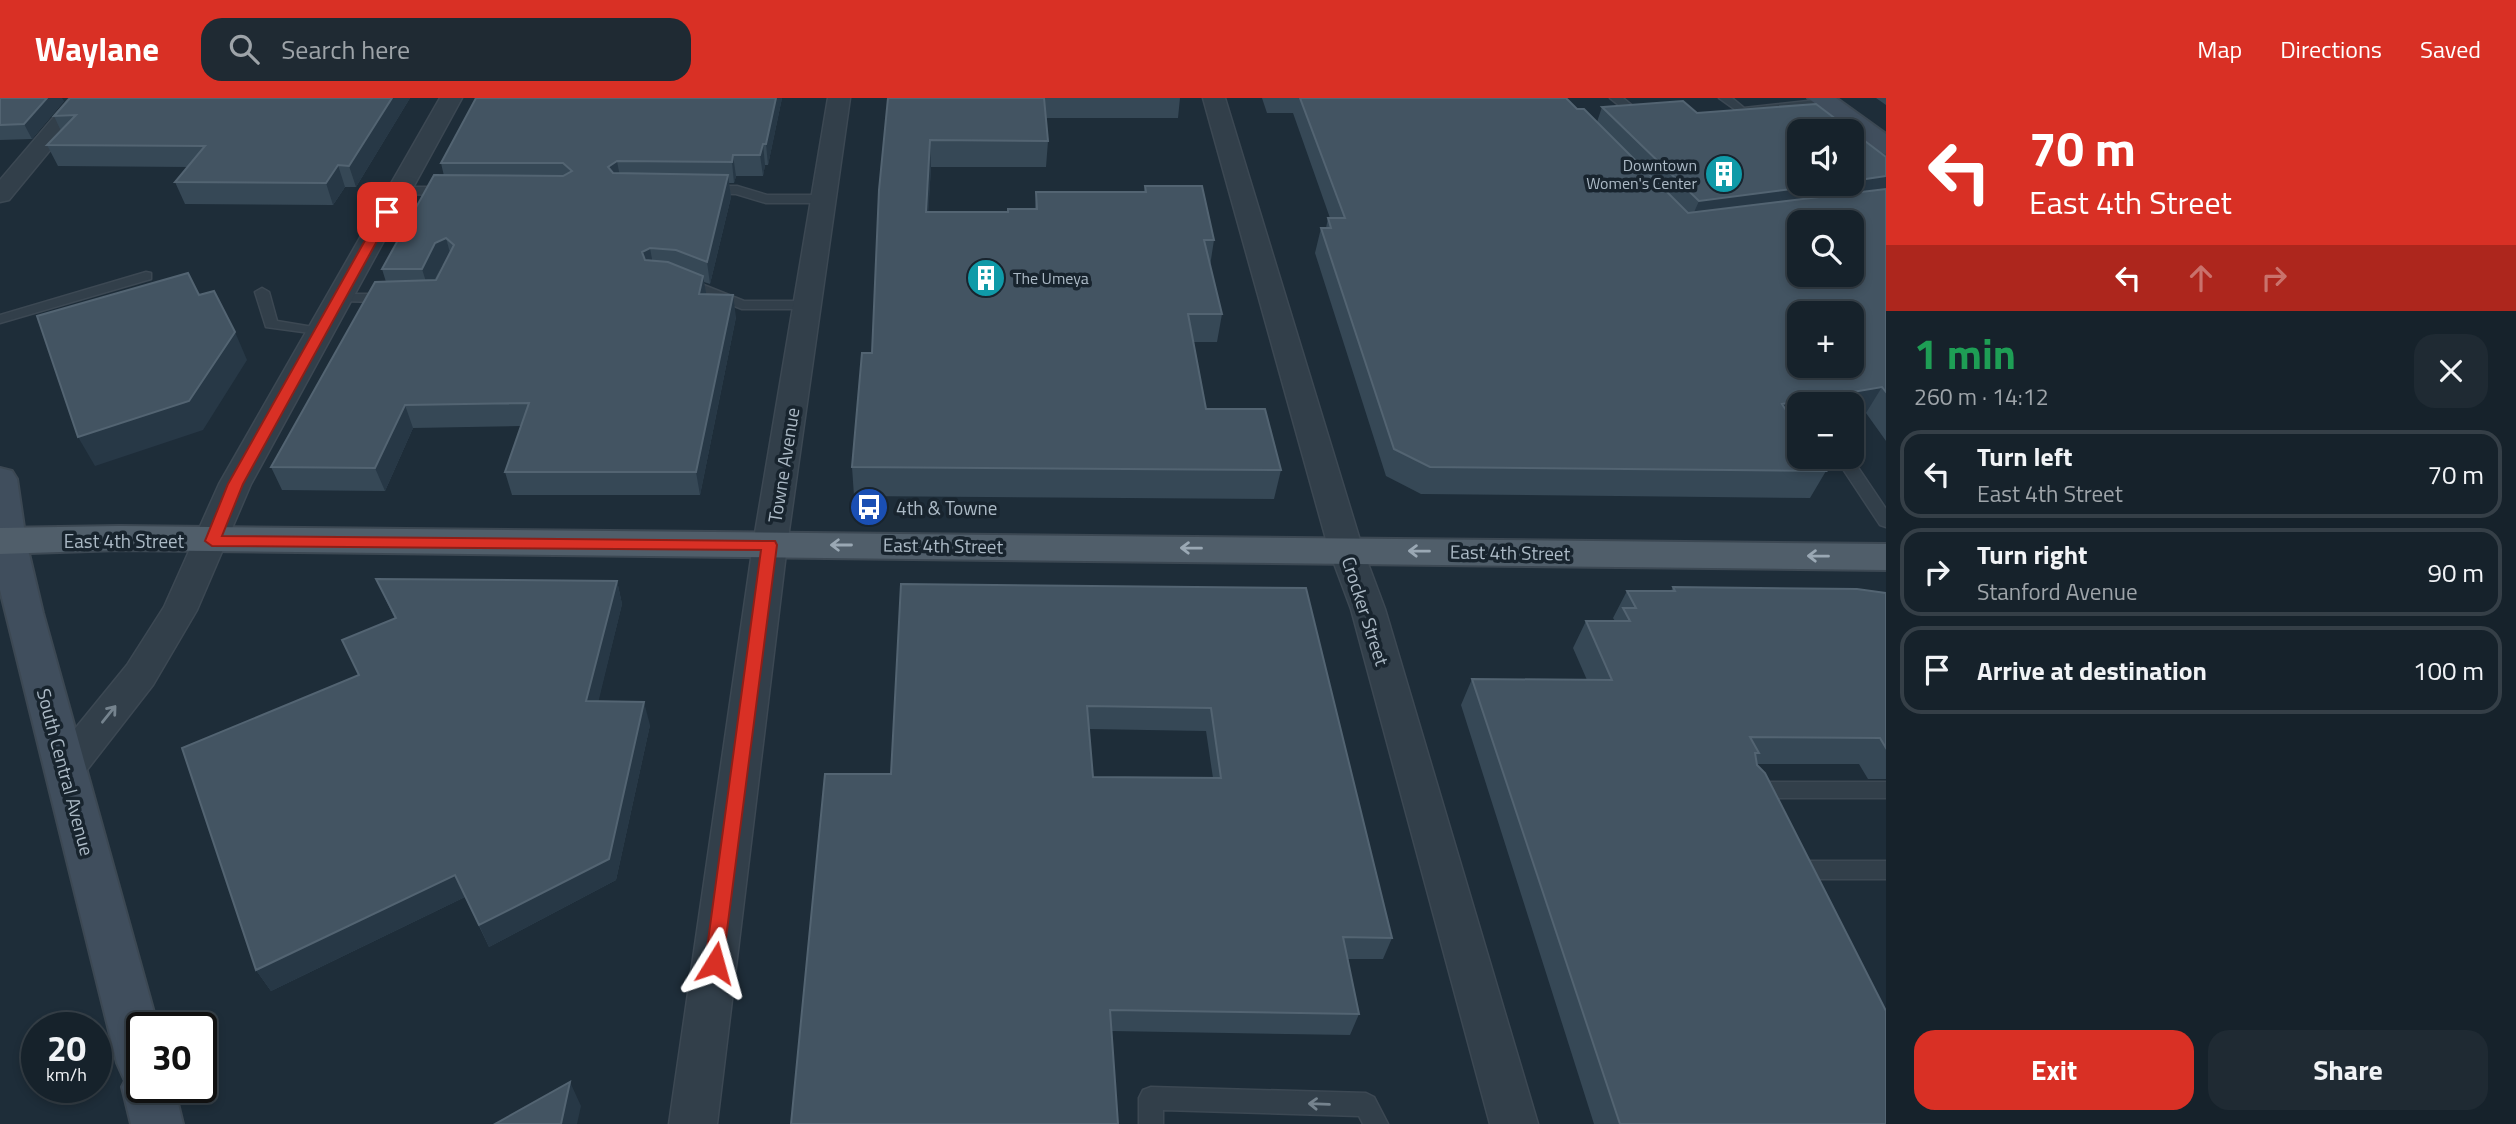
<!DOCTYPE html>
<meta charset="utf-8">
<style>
body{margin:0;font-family:"Titillium Web",sans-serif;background:#1f2a33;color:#f1f3f6;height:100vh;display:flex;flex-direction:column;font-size:26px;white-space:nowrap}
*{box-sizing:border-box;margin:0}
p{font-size:23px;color:#9ea4a9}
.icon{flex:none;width:38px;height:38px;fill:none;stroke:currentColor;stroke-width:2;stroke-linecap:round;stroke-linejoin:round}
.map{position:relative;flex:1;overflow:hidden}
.panel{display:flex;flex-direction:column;background:#16222b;width:630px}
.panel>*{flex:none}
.top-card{background:#d93025;color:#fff;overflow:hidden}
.buttons{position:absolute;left:1787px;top:21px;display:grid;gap:14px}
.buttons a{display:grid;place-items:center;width:77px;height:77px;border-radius:14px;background:#16222b;box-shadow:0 4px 10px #0003,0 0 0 2px #353f47;font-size:35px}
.speed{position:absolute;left:21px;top:914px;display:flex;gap:14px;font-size:35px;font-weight:700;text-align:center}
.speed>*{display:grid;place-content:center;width:91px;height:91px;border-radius:50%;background:#16222b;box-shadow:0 4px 10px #0003,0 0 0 2px #353f47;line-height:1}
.speed small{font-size:18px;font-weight:400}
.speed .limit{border:4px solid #111;border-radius:10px;background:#fff;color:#111}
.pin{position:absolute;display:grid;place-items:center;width:60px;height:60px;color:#fff;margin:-30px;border-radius:14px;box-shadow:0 4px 10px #0006}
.me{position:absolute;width:77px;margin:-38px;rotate:8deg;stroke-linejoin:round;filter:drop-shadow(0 0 5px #0008)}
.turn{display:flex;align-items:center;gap:24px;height:147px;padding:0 28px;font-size:32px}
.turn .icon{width:91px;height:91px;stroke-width:2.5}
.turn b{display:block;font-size:49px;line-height:60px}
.lanes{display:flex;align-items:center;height:66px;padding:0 28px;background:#0003;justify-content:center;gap:35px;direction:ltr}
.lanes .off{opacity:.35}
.round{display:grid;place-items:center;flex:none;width:74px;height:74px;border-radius:21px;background:#1f2a33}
.headline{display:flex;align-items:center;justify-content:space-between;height:119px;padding:0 28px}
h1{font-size:42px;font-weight:700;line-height:52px;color:#1e9e55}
.button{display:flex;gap:14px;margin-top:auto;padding:14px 28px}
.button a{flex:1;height:80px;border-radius:21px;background:#d93025;color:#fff;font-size:28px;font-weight:700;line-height:80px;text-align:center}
.button a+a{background:#1f2a33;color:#f1f3f6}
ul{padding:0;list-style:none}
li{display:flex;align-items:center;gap:21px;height:88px;margin:0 14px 10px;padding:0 14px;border:4px solid #353f47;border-radius:21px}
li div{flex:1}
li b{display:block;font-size:26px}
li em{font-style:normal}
header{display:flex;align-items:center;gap:42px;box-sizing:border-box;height:98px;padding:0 35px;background:#d93025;color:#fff}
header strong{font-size:33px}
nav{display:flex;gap:38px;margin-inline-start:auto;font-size:24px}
.search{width:490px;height:63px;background:#1f2a33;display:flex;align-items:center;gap:18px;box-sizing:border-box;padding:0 24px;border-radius:21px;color:#9ea4a9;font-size:26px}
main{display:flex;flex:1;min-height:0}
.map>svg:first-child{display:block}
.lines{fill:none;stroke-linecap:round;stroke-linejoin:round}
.service-casing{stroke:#3c4853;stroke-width:3}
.minor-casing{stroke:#3c4853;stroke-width:3}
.secondary-casing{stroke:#3c4853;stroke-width:4}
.primary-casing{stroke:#3c4853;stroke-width:4}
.service{fill:#323f4a;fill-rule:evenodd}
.minor{fill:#323f4a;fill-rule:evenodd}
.secondary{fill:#404e5d;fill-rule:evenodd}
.primary{fill:#505e6a;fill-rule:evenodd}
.wall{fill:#364856;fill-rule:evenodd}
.shaded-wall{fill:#273846}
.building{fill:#435462;stroke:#536472;stroke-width:2;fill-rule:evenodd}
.oneway{stroke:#9aa8b4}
.oneway2{stroke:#75838e}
.route{fill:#d93025;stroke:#8d1f18;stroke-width:2}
.labels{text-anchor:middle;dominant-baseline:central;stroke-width:7;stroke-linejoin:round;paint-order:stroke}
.far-poi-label{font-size:16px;fill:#acbac6;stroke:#18242e;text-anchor:end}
.street-label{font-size:19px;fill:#acbac6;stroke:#18242e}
.poi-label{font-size:19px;fill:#acbac6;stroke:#18242e;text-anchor:start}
</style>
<header>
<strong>Waylane</strong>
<div class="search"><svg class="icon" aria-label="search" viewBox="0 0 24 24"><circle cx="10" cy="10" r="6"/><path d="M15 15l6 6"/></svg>Search here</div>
<nav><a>Map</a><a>Directions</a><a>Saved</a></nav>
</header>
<main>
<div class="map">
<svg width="1886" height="1026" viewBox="0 0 1886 1026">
<rect width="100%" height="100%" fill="#1e2d39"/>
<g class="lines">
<defs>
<path id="service" d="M1610,0h13l24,20 -10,2z
M1719,0h13l12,10 82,-9 6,3 -6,3 -86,8z
M706,88h31l30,9h57l6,4 -6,4h-58l-30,-9 -34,-1v-6z
M395,89h53l6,4 -6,4 -49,-1 -6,-4z
M146,174l5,1v6l-151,44v-8z
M686,180l58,23h63l7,4 -7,4h-65l-61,-24v-6z
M262,190l7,4 8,29 48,8v6l-59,-8 -11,-35z
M339,196h49l7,4 -7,4 -54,-1v-6z
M1835,359h16l35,52v18l-6,-2z
M1751,684h135v16h-135l-7,-2 -3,-6 3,-6z
M1795,763h91v18h-81l-8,4 -7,-3 -5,-10 3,-6z
M1151,989l215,6 8,4 14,27h-25l-4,-8 -196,-6v14h-24v-26l4,-8z"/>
<path id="minor" d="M70,0h23l-84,102 -9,2v-22z
M440,0h22l-211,386 -54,126 -44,75 -73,94 -14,5 -14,-5 -5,-11 5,-11 75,-92 37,-58 55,-123z
M828,0h22l-63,447 -70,579h-48l84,-579z
M1203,0h22l138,452 22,59 153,515h-48l-139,-515 -22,-59z"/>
<path id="secondary" d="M1808,0h28l50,36v20l-9,-3z
M0,370l12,3 5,8 9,62 17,72 115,414h-16v60h32l9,37h-52l-9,-37 3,-6 -8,-18 -117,-473z"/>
<path id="primary" d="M119,428l1767,18v26l-1767,-20 -119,4v-26z"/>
</defs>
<use href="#service" class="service-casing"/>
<use href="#minor" class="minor-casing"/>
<use href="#secondary" class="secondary-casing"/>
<use href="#primary" class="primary-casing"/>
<use href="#service" class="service"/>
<use href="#minor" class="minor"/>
<use href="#secondary" class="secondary"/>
<use href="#primary" class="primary"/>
</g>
<path class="wall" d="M0,0l64,3 -32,38 -32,1z
M70,0h340l-54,89h-11l-12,18 -148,-1 -10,-22 13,-15 -130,-1 -11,-21 14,-14 -7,-15z
M782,0l-14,67h-3l-2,11h-27l-2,7h-5l2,14 -21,87 -6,-2 2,12 30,23 -36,178h-188l-7,-23 16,-46 -108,2 -28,63 -103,-1 -11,-23 115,-185 -4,-13 62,-93 -3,-13zM445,165l-9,17h-1l7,-15z
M888,0h292l-2,20h-132l2,23 -2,26h-115l-3,45h80v-3h27l1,-17h108l1,-6 69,54 -4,26 12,48 -5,28h-24l13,67 75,61 -7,29 -420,-3 -2,-29 20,-114z
M1262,0h304l11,11 20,13 5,-15 95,6 189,44v284l-20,-28 -70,12 30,46 -16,27 -389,-4 -35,-18 -71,-223 6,-25h5l2,-10h2l-37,-105h-26z
M1876,0h10v7z
M376,481l241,2 5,23 -24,97 52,24 -34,155 -127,67 -24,-50 -194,94 -15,-21 103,-295 36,-56z
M1673,489l213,6v186h-18l-9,-15h-102l129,360h-292l-133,-419 11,-26 115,1 -14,-32 13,-27h29l-2,-3 14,-27h44z
M1306,490l86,350 -9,21h-36l12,55 -9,21 -239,-4 -220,-257zM1089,631l117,2 7,47 -120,-1z"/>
<path class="shaded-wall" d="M47,0h15l2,3 -32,38 -8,-15z
M392,0h18l-54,89 -7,-21z
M776,0h6l-14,67 -2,-21z
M930,42l1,27 -4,72 -1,-27z
M763,46l2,21 -2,11 -3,-21z
M733,57l3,21 -2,7 -2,-21z
M617,63l4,21 -13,-15z
M338,67l7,22 -12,18 -7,-22z
M728,77l3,22 -21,87 -3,-22z
M1886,78v23l-198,27 11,-25 131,-17h22v-3z
M446,140l6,22 -10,5 -13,26 -7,-22 13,-26z
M650,150l4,22 -8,4 -4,-22z
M703,178l4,22 -8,-4z
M733,197l3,22 -36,178 -4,-23z
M235,234l12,28 -44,70 -108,36 -17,-29z
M1882,289l-16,26 -14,3v-12h-53v21l-32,5 15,-26z
M405,307l8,23 -28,63 -10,-23z
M617,483l5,23 -29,120 -7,-23z
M644,604l6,23 -34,155 -127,67 -10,-22z
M455,777l10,22 -194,94 -15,-21z
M570,984l11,24 -4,18h-16z"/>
<path class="building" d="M0,0h47l-23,26 -24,1z
M70,0h322l-43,68 -11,-1 -12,18 -151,-1 30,-36 -158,-1 29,-30 -22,1z
M476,0h300l-10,46h-3l-3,11h-27l-1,7 -115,-1 -9,6 5,6 115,2 -21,87 -31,-12 -26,-2 -8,4 3,8 23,2 35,14 -4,18 34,1 -37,177h-191l24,-69 -124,2 -30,63 -104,-1 104,-185 61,-2 18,-35 -8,-7 -11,5 -13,26h-40l52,-94 129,1 9,-5 -9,-8h-122z
M888,0h156l4,43 -118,-1 -4,72h82v-3h29l-1,-17h110l-1,-6h57l12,54h-10l18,74h-34l18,95h59l16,61 -429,-3 10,-114h10l7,-163z
M1300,0h266l11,11h7l104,104 198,-24v203l-4,-5 -100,17 17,26v27h18l9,14 -396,-4 -36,-18 -73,-221h10l-3,-10h17zM1799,124h53v53h-53zM1799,215h53v53h-53z
M1683,3l14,12 119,-9 70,53v19l-34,5v-50h-53v53h31l-131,17 -97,-94z
M188,175l11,22 15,-4 21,41 -46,69 -111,36 -41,-121z
M376,481l241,2 -31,120 58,1 -35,157 -130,66 -24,-50 -199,95 -74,-222 177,-73 -17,-35 54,-22z
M901,486l405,4 86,350 -49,-1 16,77 -249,-4 8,114h-327l34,-350h66zM1087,608l124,2 10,70 -128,-1z
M1673,489l184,2 29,4v155l-6,-10 -130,-1 9,16h-4l2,12 8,8 121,238v113h-266l-148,-445 140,1 -26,-59h44l-7,-13h13l-9,-17h48z
M570,984l-9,42h-66z"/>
<defs><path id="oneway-shaft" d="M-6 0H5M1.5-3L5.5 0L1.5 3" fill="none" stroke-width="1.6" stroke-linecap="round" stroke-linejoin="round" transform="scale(1.75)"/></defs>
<g class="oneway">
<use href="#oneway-shaft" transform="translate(841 447) rotate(180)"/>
<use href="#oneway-shaft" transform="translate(1191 450) rotate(-179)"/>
<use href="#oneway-shaft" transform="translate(1419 453) rotate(-179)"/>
<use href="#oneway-shaft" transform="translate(1818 458) rotate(-179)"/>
</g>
<g class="oneway2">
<use href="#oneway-shaft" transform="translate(109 616) rotate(-51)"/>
<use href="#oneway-shaft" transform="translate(1319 1006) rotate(-178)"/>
</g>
<path class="route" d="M387,111l6,3 -150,272 -21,52 553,5 2,4 -55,424 -7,3 -7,-3 -3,-6 56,-413 -549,-4 -7,-5 23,-57 153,-272z"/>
<defs>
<symbol id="building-disc" viewBox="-11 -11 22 22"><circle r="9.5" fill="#0f9aa8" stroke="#18242e"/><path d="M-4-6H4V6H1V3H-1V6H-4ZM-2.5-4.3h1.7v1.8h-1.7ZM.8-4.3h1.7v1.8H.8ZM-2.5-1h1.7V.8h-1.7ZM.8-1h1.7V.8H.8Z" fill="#fff"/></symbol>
<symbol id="bus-disc" viewBox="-11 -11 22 22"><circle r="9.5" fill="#1a4fb4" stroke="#18242e"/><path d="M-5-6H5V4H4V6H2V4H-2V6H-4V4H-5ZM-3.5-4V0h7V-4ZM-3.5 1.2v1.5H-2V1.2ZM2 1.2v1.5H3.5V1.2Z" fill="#fff"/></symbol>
</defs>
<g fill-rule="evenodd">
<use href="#building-disc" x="1702" y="54" width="44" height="44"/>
<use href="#building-disc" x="964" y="158" width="44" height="44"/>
<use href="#bus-disc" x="847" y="387" width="44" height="44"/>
</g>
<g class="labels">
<g class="far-poi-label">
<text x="1697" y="67">Downtown<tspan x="1697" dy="18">Women's Center</tspan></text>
<text x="1013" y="180" text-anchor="start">The Umeya</text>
</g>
<g class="street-label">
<text transform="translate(783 367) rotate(-81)">Towne Avenue</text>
<text x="124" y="442">East 4th Street</text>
<text transform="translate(943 447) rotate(1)">East 4th Street</text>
<text transform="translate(1510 454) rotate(1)">East 4th Street</text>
<text transform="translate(1366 513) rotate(72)">Crocker Street</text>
<text transform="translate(66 674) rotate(75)">South Central Avenue</text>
</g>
<g class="poi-label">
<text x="896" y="409">4th &amp; Towne</text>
</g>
</g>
</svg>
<div class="buttons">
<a><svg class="icon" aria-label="sound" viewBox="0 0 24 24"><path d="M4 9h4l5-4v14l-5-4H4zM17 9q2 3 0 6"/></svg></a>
<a><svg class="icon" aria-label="search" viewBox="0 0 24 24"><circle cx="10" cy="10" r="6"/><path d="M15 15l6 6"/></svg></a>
<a>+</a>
<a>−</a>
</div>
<div class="speed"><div>20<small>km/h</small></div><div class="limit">30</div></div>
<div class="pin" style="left:387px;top:114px;background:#d93025"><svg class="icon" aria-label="arrive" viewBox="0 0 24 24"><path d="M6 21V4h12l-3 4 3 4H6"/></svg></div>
<svg class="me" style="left:715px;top:865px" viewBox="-20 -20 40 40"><path d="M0-17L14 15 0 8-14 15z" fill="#d93025" stroke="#fff" stroke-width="4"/></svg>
</div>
<section class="panel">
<div class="top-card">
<div class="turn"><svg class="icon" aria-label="left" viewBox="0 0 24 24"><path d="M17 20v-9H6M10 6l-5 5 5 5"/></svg><div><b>70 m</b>East 4th Street</div></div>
<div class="lanes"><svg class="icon" aria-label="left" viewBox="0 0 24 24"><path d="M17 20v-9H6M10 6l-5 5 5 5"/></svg><svg class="icon off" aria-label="ahead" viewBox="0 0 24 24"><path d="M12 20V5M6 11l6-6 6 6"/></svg><svg class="icon off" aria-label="right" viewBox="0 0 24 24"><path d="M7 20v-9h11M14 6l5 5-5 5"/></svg></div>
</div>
<div class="headline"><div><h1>1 min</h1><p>260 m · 14:12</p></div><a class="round"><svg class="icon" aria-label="close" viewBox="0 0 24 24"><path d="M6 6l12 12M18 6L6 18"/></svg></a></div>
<ul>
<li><svg class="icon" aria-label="left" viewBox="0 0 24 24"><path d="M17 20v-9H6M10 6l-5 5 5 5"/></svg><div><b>Turn left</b><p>East 4th Street</p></div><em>70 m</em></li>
<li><svg class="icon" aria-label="right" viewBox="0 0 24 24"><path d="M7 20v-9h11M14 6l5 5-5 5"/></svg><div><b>Turn right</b><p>Stanford Avenue</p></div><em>90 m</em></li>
<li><svg class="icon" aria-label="arrive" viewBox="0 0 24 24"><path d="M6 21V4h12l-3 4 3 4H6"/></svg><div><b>Arrive at destination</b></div><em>100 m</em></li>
</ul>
<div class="button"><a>Exit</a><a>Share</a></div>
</section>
</main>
